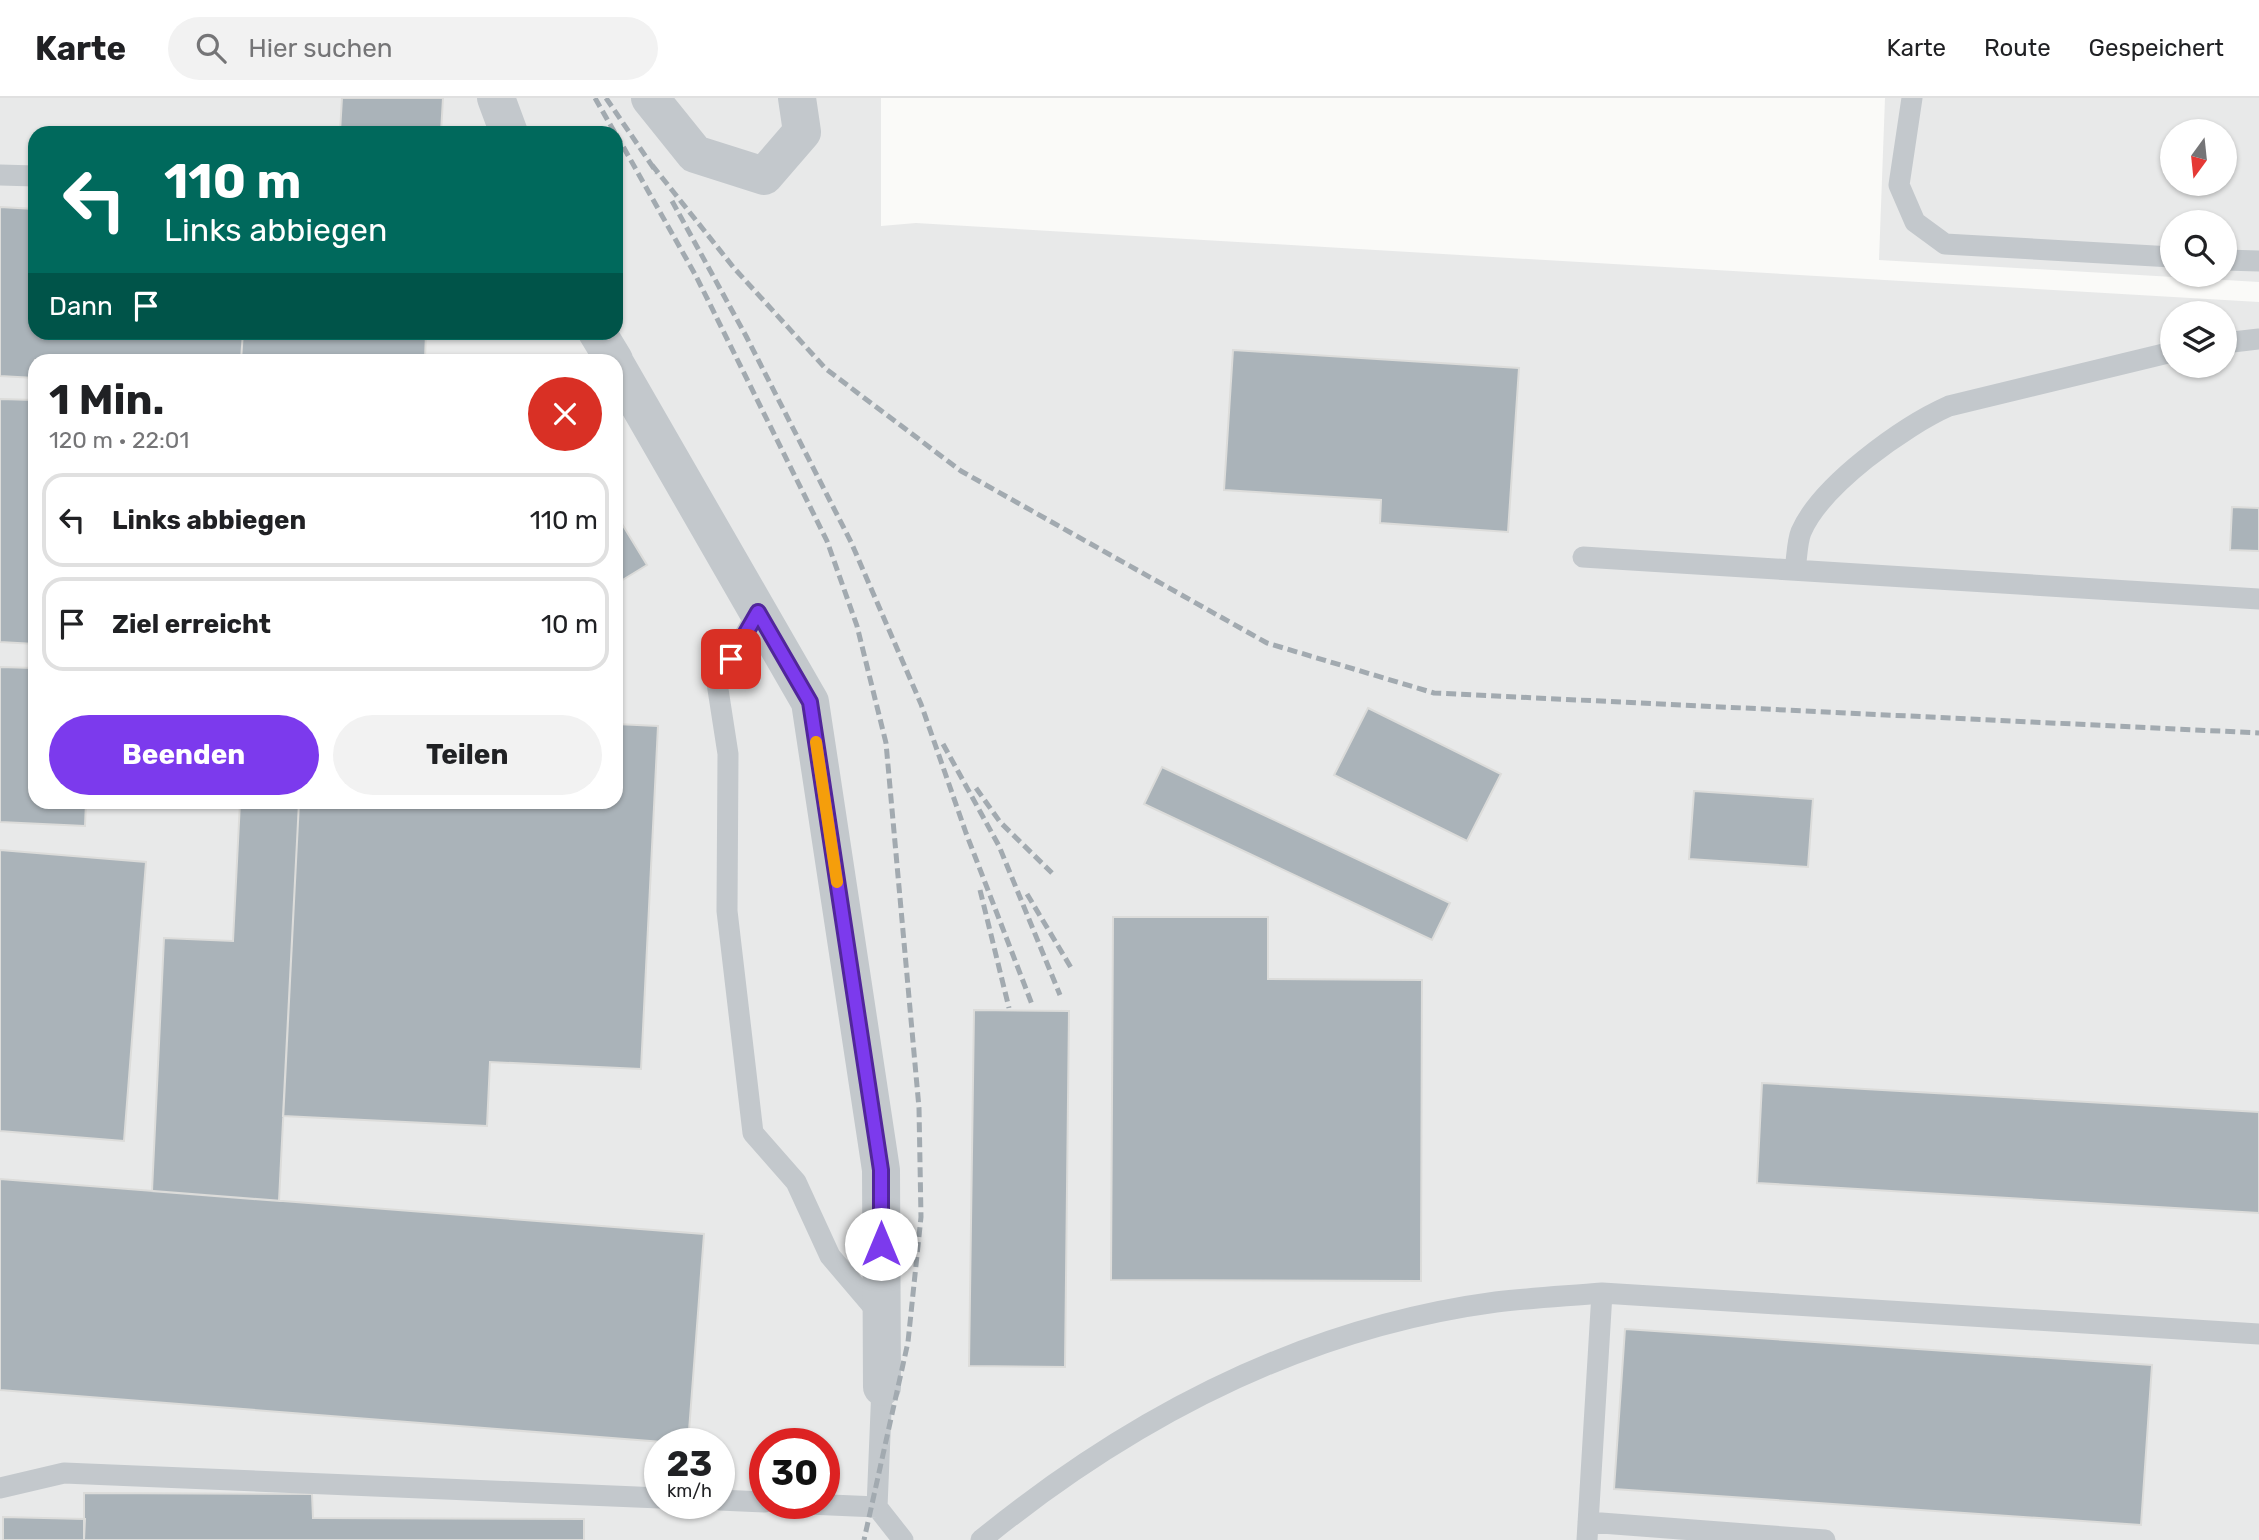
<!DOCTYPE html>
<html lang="de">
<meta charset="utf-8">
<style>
body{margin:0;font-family:Rubik,sans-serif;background:#f2f2f2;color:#202124;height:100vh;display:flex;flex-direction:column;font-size:26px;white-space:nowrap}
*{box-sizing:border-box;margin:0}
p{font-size:23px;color:#757577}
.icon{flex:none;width:38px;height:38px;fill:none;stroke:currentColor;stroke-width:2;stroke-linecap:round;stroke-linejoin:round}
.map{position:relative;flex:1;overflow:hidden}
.sheet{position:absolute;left:28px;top:256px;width:595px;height:455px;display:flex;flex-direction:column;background:#fff;border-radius:21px;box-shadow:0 2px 5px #0004}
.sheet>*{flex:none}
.hud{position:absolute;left:28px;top:28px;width:595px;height:214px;border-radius:21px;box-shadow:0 2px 5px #0004;background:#00695c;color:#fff;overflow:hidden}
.needle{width:46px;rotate:195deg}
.controls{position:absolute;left:2160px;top:21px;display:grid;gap:14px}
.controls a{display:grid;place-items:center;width:77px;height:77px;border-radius:50%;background:#fff;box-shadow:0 2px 5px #0004;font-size:35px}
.speed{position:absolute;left:644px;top:1330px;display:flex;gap:14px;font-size:35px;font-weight:700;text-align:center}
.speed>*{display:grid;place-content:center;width:91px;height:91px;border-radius:50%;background:#fff;box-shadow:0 2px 5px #0004;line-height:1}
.speed small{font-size:18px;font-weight:400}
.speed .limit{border:10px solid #d22;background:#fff;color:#111}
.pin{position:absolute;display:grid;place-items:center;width:60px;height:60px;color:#fff;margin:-30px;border-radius:14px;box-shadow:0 4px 10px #0006}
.me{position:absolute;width:77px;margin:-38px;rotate:0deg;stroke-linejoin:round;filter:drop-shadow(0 0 5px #0008)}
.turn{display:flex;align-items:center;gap:24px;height:147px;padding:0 21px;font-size:32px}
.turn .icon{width:91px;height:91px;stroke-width:2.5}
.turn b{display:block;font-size:49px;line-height:60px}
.then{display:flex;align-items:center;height:66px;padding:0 21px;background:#0003;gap:14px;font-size:26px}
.round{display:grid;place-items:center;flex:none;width:74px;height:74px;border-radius:37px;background:#f2f2f2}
.overview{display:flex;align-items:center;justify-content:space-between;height:119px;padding:0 21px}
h1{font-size:42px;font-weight:700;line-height:52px}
.button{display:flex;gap:14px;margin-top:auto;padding:14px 21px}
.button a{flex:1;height:80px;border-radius:42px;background:#7c3aed;color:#fff;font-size:28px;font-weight:700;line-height:80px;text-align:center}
.button a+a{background:#f2f2f2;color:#202124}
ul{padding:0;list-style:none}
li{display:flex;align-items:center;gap:21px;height:94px;margin:0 14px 10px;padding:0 7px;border:4px solid #e0e0e0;border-radius:21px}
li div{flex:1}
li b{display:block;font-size:26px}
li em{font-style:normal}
header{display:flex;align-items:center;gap:42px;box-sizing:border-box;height:98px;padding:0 35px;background:#fff;border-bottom:2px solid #e0e0e0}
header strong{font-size:33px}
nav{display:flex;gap:38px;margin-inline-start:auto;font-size:24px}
.search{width:490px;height:63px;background:#f2f2f2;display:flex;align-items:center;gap:18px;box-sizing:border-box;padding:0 24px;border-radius:38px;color:#757577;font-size:26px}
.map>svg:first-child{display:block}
.built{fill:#e8e9e9;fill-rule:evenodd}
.building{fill:#aab3b9;stroke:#dcdcda;stroke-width:2}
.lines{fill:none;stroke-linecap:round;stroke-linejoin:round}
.lane{stroke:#c3c8cc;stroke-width:21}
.street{stroke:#c3c8cc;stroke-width:38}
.rail{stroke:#a2aab0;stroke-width:5;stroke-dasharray:10 5;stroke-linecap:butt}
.route-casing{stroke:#51269a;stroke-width:18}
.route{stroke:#7c3aed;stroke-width:12}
.slow{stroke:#f59e0b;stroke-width:12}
</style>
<header>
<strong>Karte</strong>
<div class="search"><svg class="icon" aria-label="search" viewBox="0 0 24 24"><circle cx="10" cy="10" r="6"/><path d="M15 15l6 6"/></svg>Hier suchen</div>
<nav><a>Karte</a><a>Route</a><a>Gespeichert</a></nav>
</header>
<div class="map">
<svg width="2259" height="1442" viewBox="0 0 2259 1442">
<rect width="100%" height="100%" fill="#fafaf8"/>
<path class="built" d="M0,0h881v128l35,-3 1343,79v1238h-2259zM35,35h581v199h-581zM2172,215h52v53h-52zM35,262h581v442h-581zM660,1346h59v59h-59zM765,1346h59v59h-59z
M1885,0h374v184l-380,-22zM2172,33h52v53h-52zM2172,124h52v53h-52z"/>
<path class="building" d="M342,0h101l-2,35 -101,-1z
M0,109l35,2v123h208l-2,28h-206v18l-35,-2z
M243,234h183l-1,28h-184z
M1233,252l286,18 -11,164 -128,-9 1,-23 -157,-10z
M0,301l35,1v244l-35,-2z
M2232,409l27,1v43l-29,-1z
M616,416l31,51 -31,19z
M0,569l35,1v134h51l-1,24 -85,-4z
M1368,610l133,66 -34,67 -133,-66z
M616,626l42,2 -17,343 -151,-7 -3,64 -204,-10 16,-314h317z
M1162,669l288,136 -18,37 -288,-136z
M1694,693l119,8 -5,68 -119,-8z
M240,704h59l-20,399 -127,-10 12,-253 69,3z
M0,752l146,12 -22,279 -124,-10z
M1113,819h155v62l154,1 -1,301 -310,-1z
M974,912l95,1 -4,356 -96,-1z
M1762,985l497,29v101l-502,-30z
M0,1081l704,55 -16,210 -688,-54z
M1625,1231l527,36 -11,160 -527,-36z
M84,1395l228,1 1,24 271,1v21h-500z
M3,1419l82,2 -1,21h-81z"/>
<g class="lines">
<path class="lane" d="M1912,0l-13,87 16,37 30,22 227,13
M0,77l35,1
M2224,162l35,1
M2224,245l35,-4
M1583,459l676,42
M1795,471c2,-11 2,-27 6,-37 20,-47 103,-106 148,-126l223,-54
M758,514l-41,71 11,71 -1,157 26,222 43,49 34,74 51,60
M0,1390l64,-15 596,25
M719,1402l46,2
M785,1405l92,4 5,-120
M877,1409l26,33
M1588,1424l237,18
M981,1442c150,-122 320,-212 515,-238 35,-4 71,-6 106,-9l657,41
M1587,1442l15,-247"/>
<path class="street" d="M496,0l13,35
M650,0l45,56 69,22 38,-44 -5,-34
M597,234l17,28
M616,267l194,337 71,468 1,217"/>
<path class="rail" d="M595,0l20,35
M606,0l51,75
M616,36l80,142 131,265 30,85 29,117 33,365 2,109 -13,125 -44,198
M652,67l82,103 92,101 135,102 306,172 167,50 825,40
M672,103l74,135 105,206 70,162 45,129 67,174
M943,646l56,102 61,149
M976,690l24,34 52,51
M980,792l29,118
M1027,796l46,77"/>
</g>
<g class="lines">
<defs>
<path id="route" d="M731,561l27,-47 52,90 71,468v74"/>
</defs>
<use href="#route" class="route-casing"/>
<use href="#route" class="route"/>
<path class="slow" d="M816,644l21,140"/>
</g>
</svg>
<div class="controls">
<a><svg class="needle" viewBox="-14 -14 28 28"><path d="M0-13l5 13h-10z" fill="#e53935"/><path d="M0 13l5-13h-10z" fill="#757577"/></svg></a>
<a><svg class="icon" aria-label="search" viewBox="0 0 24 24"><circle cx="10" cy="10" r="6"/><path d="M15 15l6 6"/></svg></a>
<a><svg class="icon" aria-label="layers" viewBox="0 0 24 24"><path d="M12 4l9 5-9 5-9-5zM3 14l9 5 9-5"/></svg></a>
</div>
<div class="speed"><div>23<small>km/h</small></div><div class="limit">30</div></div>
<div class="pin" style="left:731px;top:561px;background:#d93025"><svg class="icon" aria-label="arrive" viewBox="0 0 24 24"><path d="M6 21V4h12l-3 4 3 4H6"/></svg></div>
<svg class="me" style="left:881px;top:1146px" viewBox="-20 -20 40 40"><circle r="19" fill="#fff"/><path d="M0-13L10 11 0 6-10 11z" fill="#7c3aed"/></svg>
<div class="hud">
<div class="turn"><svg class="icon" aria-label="left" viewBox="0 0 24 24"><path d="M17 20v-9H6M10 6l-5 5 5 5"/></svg><div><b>110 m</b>Links abbiegen</div></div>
<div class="then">Dann<svg class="icon" aria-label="arrive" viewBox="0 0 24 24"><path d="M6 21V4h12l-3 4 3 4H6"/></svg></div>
</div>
<section class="sheet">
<div class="overview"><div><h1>1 Min.</h1><p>120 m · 22:01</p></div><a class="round" style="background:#d93025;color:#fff"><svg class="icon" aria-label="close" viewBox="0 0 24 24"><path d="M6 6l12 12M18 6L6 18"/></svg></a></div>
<ul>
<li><svg class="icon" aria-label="left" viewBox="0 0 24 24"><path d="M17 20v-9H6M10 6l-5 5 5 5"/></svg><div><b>Links abbiegen</b></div><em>110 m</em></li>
<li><svg class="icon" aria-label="arrive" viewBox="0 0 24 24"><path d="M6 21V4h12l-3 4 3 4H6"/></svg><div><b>Ziel erreicht</b></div><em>10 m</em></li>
</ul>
<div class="button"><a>Beenden</a><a>Teilen</a></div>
</section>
</div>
